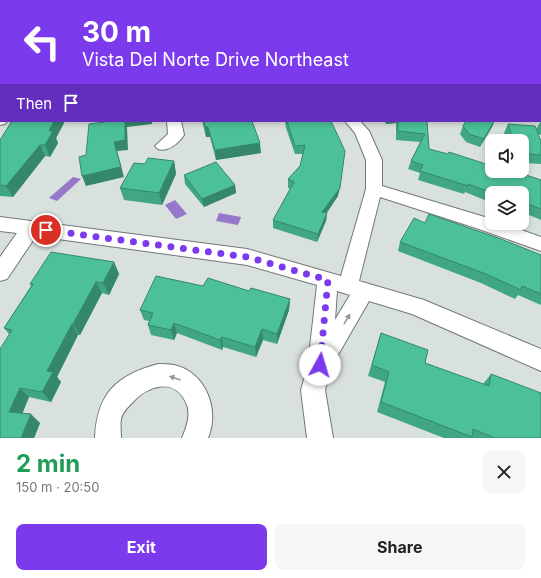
<!DOCTYPE html>
<meta charset="utf-8">
<style>
body{margin:0;font-family:Inter,sans-serif;background:#f6f6f6;color:#222;height:100vh;display:flex;flex-direction:column;font-size:15px;white-space:nowrap}
*{box-sizing:border-box;margin:0}
p{font-size:13px;color:#767676}
.icon{flex:none;width:22px;height:22px;fill:none;stroke:currentColor;stroke-width:2;stroke-linecap:round;stroke-linejoin:round}
.map{position:relative;height:438px;overflow:hidden}
.details{display:flex;flex-direction:column;background:#fff;flex:1}
.details>*{flex:none}
.top-card{position:absolute;left:0px;top:0px;width:541px;height:122px;box-shadow:0 2px 6px #0003;background:#7c3aed;color:#fff;overflow:hidden}
.buttons{position:absolute;left:485px;top:134px;display:grid;gap:8px}
.buttons a{display:grid;place-items:center;width:44px;height:44px;border-radius:8px;background:#fff;box-shadow:0 2px 6px #0003;font-size:20px}
.pin{position:absolute;display:grid;place-items:center;width:34px;height:34px;color:#fff;margin:-17px;border:2px solid #fff;border-radius:50%;box-shadow:0 1px 4px #0007}
.me{position:absolute;width:44px;margin:-22px;rotate:6deg;stroke-linejoin:round;filter:drop-shadow(0 0 3px #0008)}
.turn{display:flex;align-items:center;gap:14px;height:84px;padding:0 16px;font-size:18px}
.turn .icon{width:52px;height:52px;stroke-width:2.5}
.turn b{display:block;font-size:28px;line-height:34px}
.then{display:flex;align-items:center;height:38px;padding:0 16px;background:#0003;gap:8px;font-size:15px}
.round{display:grid;place-items:center;flex:none;width:42px;height:42px;border-radius:8px;background:#f6f6f6}
.overview{display:flex;align-items:center;justify-content:space-between;height:68px;padding:0 16px}
h1{font-size:24px;font-weight:700;line-height:30px;color:#1e9e55}
.action{display:flex;gap:8px;margin-top:auto;padding:8px 16px}
.action a{flex:1;height:46px;border-radius:8px;background:#7c3aed;color:#fff;font-size:16px;font-weight:700;line-height:46px;text-align:center}
.action a+a{background:#f6f6f6;color:#222}
.map>svg:first-child{display:block}
.water{fill:#9578c9}
.lines{fill:none;stroke-linecap:round;stroke-linejoin:round}
.street-casing{stroke:#717875;stroke-width:2}
.street{fill:#fff;fill-rule:evenodd}
.wall{fill:#41a684}
.shaded-wall{fill:#35876b}
.building{fill:#4cc199;stroke:#35876b}
.oneway{fill:#949595}
.route{stroke:#7c3aed;stroke-width:7;stroke-dasharray:0 12.6}
</style>
<div class="map">
<svg width="541" height="438" viewBox="0 0 541 438">
<rect width="100%" height="100%" fill="#d9e1de"/>
<path class="water" d="M73,177l8,2 -24,22 -8,-3z
M175,200l12,14 -11,5 -11,-14z
M219,213l22,4 -3,8 -22,-4z"/>
<g class="lines">
<defs>
<path id="street" d="M294,0h11l1,1h-11z
M425,0h12l1,1h-12z
M511,0h12l1,1h-12z
M540,44h1v8h-1z
M0,88h1v8h-1z
M0,115l1,6h6l-2,3 -5,1z
M167,121h14l3,14c-6,9 -16,17 -26,14l-3,-3 13,-12z
M345,121h15l9,10 13,29v26l106,32 4,2v3h10l39,14v14l-65,-23 -96,-31 -21,84 65,19 117,49v22l-129,-57 -43,-13 -38,66 -6,23 8,48h-26l-6,-48 7,-25 9,-80 -70,-20 -211,-29 -29,43 -7,2v-24l17,-24 -17,-2v-14l247,32 94,27 25,-87v-29l-11,-27zM337,291l13,4 -15,25z
M158,364c5,0 11,0 16,1 32,7 46,45 34,73h-26c4,-10 9,-22 5,-33 -11,-29 -40,-20 -56,-1 -4,4 -9,9 -10,15 -1,6 0,13 0,19h-26c2,-45 22,-63 63,-74z"/>
</defs>
<use href="#street" class="street-casing"/>
<use href="#street" class="street"/>
</g>
<path class="wall" d="M0,54h1v25h-1z
M540,70l1,1v43l-1,-1z
M12,121h53l-9,17 2,5 -8,14 -5,-1 -32,41 -13,-1v-56z
M202,121h50l9,32 -45,7 -6,-23h-4z
M285,121h46l7,75 -11,17 -1,8 -9,21 -44,-14v-8l17,-31 -2,-1v-9l12,-13 3,-12h-8l-9,-26z
M384,121h43l2,28 96,27 1,-1 15,5v40l-19,-8v-19h-30v10l-27,-11 -1,2 -46,-14 2,-7 -12,-4 3,-8 9,-19 -24,-2v-17l-10,1z
M494,121l-2,6 -12,20 -14,-5 -6,-8 3,-8z
M541,121v14l-3,-1 3,7v23l-16,-1 -3,-1v-21h-15l-3,-8 4,-9 28,5z
M174,161l2,13 -14,31 -38,-5 -4,-12 25,-24z
M184,175l51,10 1,8 -32,14 -19,-23z
M425,223l116,32v50l-23,-10 -3,4 -34,-16 -83,-32 2,-9z
M114,262l5,12 -10,21 -7,-2 -22,42h-2l-21,42 4,5 -10,20 -22,-5 -7,16 18,10 -6,15h-34l9,-104 -5,-6 27,-42 -1,-2z
M203,286l46,5 41,8 -1,11 -12,34 -14,-4 -7,17 -33,-10 -1,3 -45,-17 -3,7 -23,-5 -3,-10 1,-4 -5,-1 -4,-10z
M381,333l44,30 58,21 8,-10 50,64h-97l-67,-26 8,-30 -17,-6z"/>
<path class="shaded-wall" d="M54,121h11l-9,17 2,5 -8,14 -5,-12 4,-14z
M125,121h27v3l-25,3 1,23 -11,1 7,26 -38,9 -4,-10 32,-34z
M387,121h10l-1,2 -10,1z
M494,121l-2,6 -12,20 4,-8z
M205,127h3l2,10h-4z
M260,143l1,10 -45,7 -1,-10z
M40,145l5,11 -32,41 -7,-11z
M174,161l2,13 -14,31 -3,-12z
M235,185l1,8 -32,14 -2,-8z
M340,188l-2,8 -17,24 1,-8z
M327,213l-1,8 -9,21 1,-8z
M114,262l5,12 -10,21 -6,-12z
M96,282l6,11 -22,42 -7,-11z
M290,299l-1,11 -12,34v-10z
M174,323l3,10 -3,7 -3,-10z
M72,324l6,11 -21,42 4,5 -10,20 -9,-10 5,-21z
M262,329l1,11 -7,17 -1,-10z
M222,337l1,10 -1,3 -2,-10z
M20,388l9,9 -10,25 -10,-10z
M31,414l9,9 -6,15h-13z"/>
<path class="building" d="M61,0h22l-4,1h-17z
M0,54h1v17h-1z
M540,70l1,1v30l-1,-1z
M12,121h42l-5,10h4l-8,14h-5l-34,41 -6,-1v-45z
M105,121h20v19l-11,2 7,25 -39,9 -3,-19 7,-2 3,-31 16,-2z
M204,121h48l8,22 -45,7 -7,-23h-3z
M287,121h44l14,30 -5,37 -18,24 5,1 -9,21 -45,-14 21,-38 -6,-3 12,-13 5,-21 -10,1z
M398,121h29l2,28 19,5 1,-2 43,14v5h16l18,6v-2l15,5v29l-19,-7v-9h-29l-25,-9v2l-48,-15 3,-6 -12,-4 14,-27 -27,-3z
M466,121h28l-10,18 -15,-5 -6,-8z
M508,124l27,2 6,15v14l-12,-1 -7,-2v-11h-8z
M148,158l26,3 -15,32 -39,-5 14,-25 11,1z
M216,162l19,23 -33,14 -18,-24z
M429,214l72,25 40,16v39l-19,-8 -1,4 -35,-16 -86,-32 14,-24 11,5z
M51,252l63,10 -11,21 -7,-1 -23,42h-1l-25,47 6,1 -11,20 -22,-4 -11,24 22,2 -10,24h-21v-89l12,-19 -8,-2 29,-44h-3z
M156,276l47,10 5,-8 41,13 2,-3 39,11 -13,35 -15,-5 -7,18 -33,-10 -2,3 -46,-17 -3,7 -23,-5 5,-12 -13,-3z
M381,333l47,17 -3,13 64,23 2,-12 50,19v45h-46l-22,-9 -1,8 -91,-35 8,-30 -17,-7z"/>
<defs><path id="oneway-solid" d="M-6-.8H1V-3.2L6.5 0L1 3.2V.8H-6Z"/></defs>
<g class="oneway">
<use href="#oneway-solid" transform="translate(347 319) rotate(-59)"/>
<use href="#oneway-solid" transform="translate(175 378) rotate(-161)"/>
</g>
<g class="lines">
<path class="route" d="M46,230l201,27 81,23 -8,85"/>
</g>
</svg>
<div class="buttons">
<a><svg class="icon" aria-label="sound" viewBox="0 0 24 24"><path d="M4 9h4l5-4v14l-5-4H4zM17 9q2 3 0 6"/></svg></a>
<a><svg class="icon" aria-label="layers" viewBox="0 0 24 24"><path d="M12 4l9 5-9 5-9-5zM3 14l9 5 9-5"/></svg></a>
</div>
<div class="pin" style="left:46px;top:230px;background:#d93025"><svg class="icon" aria-label="arrive" viewBox="0 0 24 24"><path d="M6 21V4h12l-3 4 3 4H6"/></svg></div>
<svg class="me" style="left:320px;top:365px" viewBox="-20 -20 40 40"><circle r="19" fill="#fff"/><path d="M0-13L10 11 0 6-10 11z" fill="#7c3aed"/></svg>
<div class="top-card">
<div class="turn"><svg class="icon" aria-label="left" viewBox="0 0 24 24"><path d="M17 20v-9H6M10 6l-5 5 5 5"/></svg><div><b>30 m</b>Vista Del Norte Drive Northeast</div></div>
<div class="then">Then<svg class="icon" aria-label="arrive" viewBox="0 0 24 24"><path d="M6 21V4h12l-3 4 3 4H6"/></svg></div>
</div>
</div>
<section class="details">
<div class="overview"><div><h1>2 min</h1><p>150 m · 20:50</p></div><a class="round"><svg class="icon" aria-label="close" viewBox="0 0 24 24"><path d="M6 6l12 12M18 6L6 18"/></svg></a></div>
<div class="action"><a>Exit</a><a>Share</a></div>
</section>
